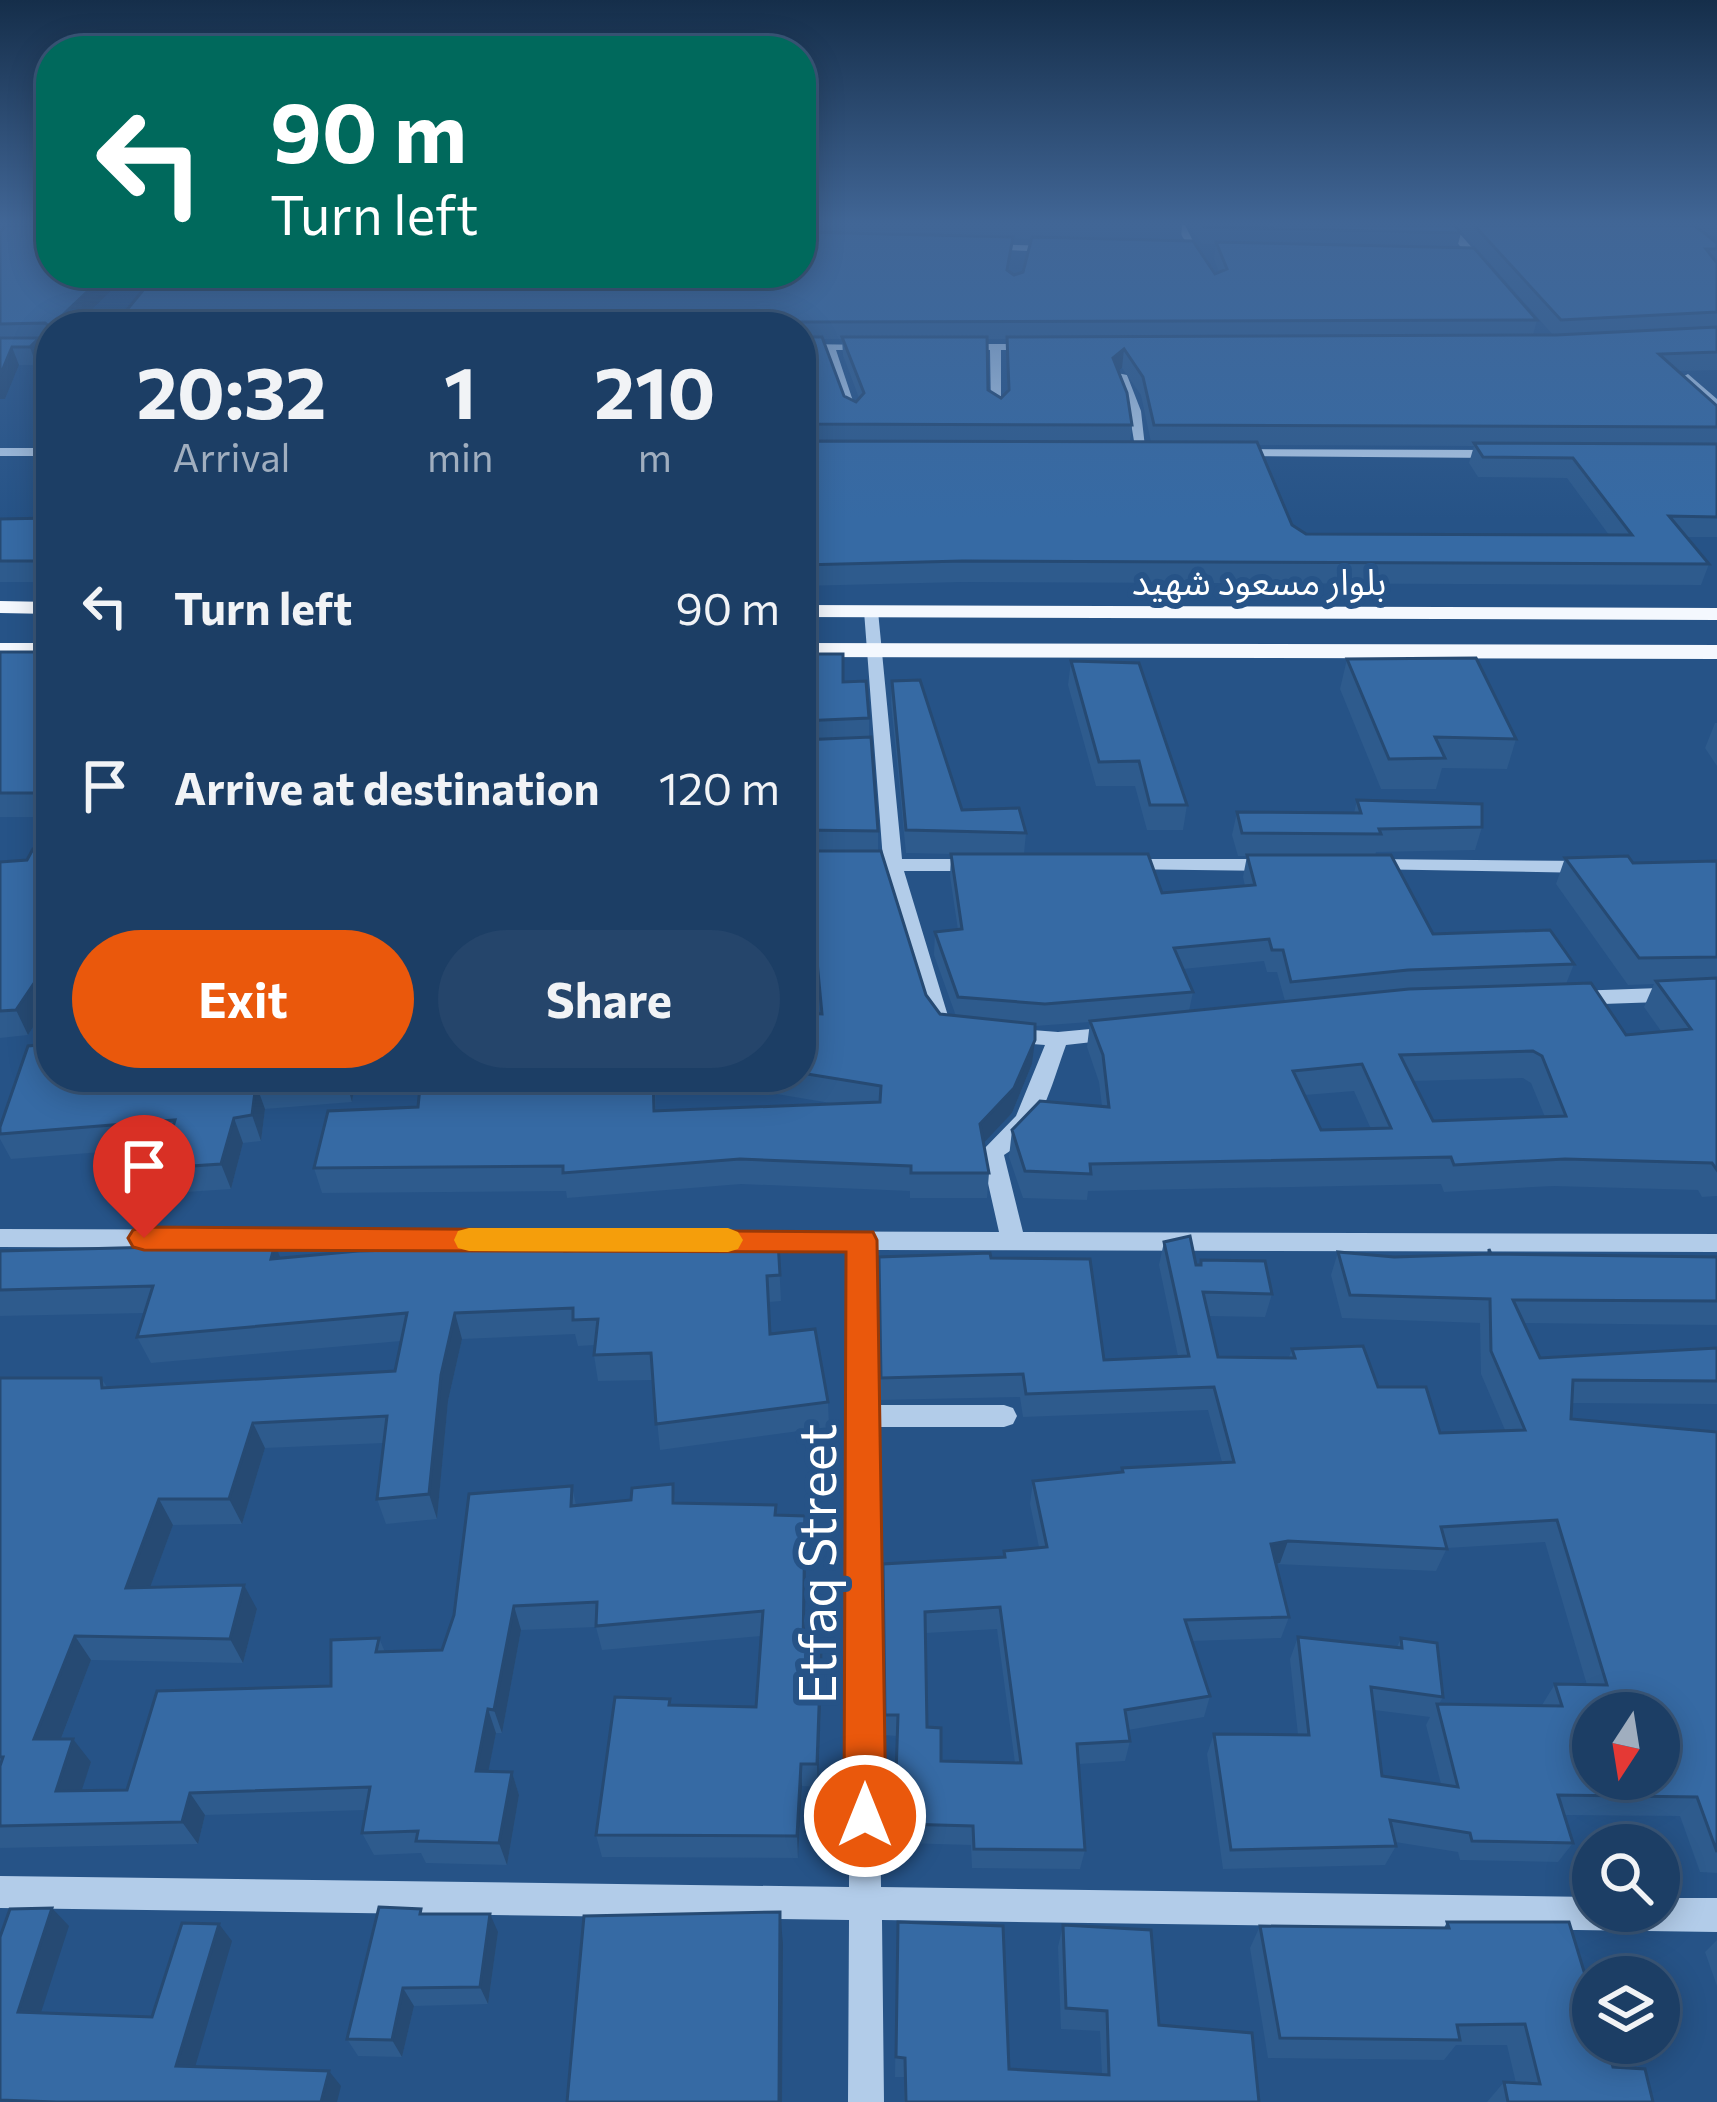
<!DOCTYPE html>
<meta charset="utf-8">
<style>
body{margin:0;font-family:Commissioner,"Noto Sans Arabic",sans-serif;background:#25456b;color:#f1f3f6;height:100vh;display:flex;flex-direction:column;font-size:45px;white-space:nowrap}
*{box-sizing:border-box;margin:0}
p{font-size:39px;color:#a0aebf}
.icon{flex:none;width:66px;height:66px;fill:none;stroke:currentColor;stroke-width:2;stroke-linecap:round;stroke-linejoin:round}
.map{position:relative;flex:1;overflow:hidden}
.sheet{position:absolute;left:36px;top:312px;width:780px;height:780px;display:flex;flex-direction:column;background:#1c3e65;border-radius:48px;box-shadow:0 6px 30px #0003,0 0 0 3px #3a5779}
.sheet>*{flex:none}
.guide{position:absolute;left:36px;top:36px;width:780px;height:252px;border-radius:48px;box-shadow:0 6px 30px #0003,0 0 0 3px #3a5779;background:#00695c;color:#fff;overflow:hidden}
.needle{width:78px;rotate:192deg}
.fabs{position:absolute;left:1572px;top:1692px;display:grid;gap:24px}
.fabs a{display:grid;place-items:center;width:108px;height:108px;border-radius:50%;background:#1c3e65;box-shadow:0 6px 30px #0003,0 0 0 3px #3a5779;font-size:60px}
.pin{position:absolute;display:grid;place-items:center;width:102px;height:102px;color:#fff;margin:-123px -51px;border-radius:50% 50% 50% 0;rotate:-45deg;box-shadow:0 0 12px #0007}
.pin .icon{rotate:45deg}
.me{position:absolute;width:132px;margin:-66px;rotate:0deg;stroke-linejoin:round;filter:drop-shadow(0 0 9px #0008)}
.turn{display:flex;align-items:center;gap:42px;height:252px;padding:0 36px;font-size:54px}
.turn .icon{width:156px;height:156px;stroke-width:2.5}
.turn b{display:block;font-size:84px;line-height:102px}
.eta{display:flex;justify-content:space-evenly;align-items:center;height:204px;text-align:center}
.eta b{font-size:72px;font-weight:700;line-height:84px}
.cta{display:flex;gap:24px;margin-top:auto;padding:24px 36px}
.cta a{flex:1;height:138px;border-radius:72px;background:#ea580c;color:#fff;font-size:48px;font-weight:700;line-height:138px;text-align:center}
.cta a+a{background:#25456b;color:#f1f3f6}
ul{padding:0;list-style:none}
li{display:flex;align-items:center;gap:36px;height:180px;padding:0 36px}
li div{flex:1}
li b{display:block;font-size:45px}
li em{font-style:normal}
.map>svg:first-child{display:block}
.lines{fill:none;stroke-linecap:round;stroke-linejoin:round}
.minor{fill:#b2cce9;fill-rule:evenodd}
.major{fill:#f4f8fe;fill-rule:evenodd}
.wall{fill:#2e5b8d;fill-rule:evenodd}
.shaded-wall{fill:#264a73}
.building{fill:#366aa4;stroke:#264a73;stroke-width:3;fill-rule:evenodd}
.route{fill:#ea580c;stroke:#983908;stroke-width:3}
.slow{fill:#f59e0b}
.labels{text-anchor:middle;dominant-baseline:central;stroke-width:12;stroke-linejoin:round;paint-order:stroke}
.far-street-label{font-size:36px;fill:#fff;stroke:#265387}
.near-street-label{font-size:51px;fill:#fff;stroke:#265387}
</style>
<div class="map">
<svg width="1717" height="2102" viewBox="0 0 1717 2102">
<rect width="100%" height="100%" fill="#265387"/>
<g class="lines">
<path class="minor" d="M1175,225h10l15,30h-6z
M1442,225h10l38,43v4h-8z
M984,244l71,2 5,3 -5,3 -74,-3z
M801,344l74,1 2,2 -6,3h-35l22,66 -10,-3 -23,-63h-24z
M962,344h71l6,3 -6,3h-32v62l-10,-3 -1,-59 -32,-1 -2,-2z
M0,345h51v6h-51z
M1117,373l10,2 14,36 5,45 -10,-3 -7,-42z
M1688,374l29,25v11l-33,-31 -2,-2z
M0,448h51v8h-51z
M1234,449l262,1 6,4 -6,4 -266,-2 -2,-3z
M871,607l7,4 24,248h76l9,6 -9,6h-74l44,145 13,15 -10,7 -7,-2 -15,-17 -44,-148 -10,-6 8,-5 -19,-249z
M1124,859h148l9,6 -9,6 -155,-2 -2,-4z
M1370,859l220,2 9,6 -9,6 -227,-4 -2,-4z
M1717,986v14l-143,5 -10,-7 10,-7z
M1112,1027l10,7 -3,5 -53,6c-14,38 -25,89 -62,110l19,77 694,2v18l-843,-2 2,155h128l9,3 4,8 -4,8 -9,3h-128l5,460 712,10v14h66v-13h58v34l-835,-12 2,182h-36l1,-182 -849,-12v-32l849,11 1,-637 -850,-3v-18l999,3 -18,-80 35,-36 29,-71 -39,-3 -10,-7 10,-7 52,4z"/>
<path class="major" d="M0,601l51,1v12l-51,-1z
M801,605l916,3v12l-916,-3z
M0,643h51v14h-51z
M801,643l916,2v14l-916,-2z"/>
</g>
<path class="wall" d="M0,225l51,102v13l-11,1 5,15 -9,9h-17l-14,34h-5z
M801,225h381l-1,16 34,33 4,-2 -5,-13 2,-15h-14l-14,-19h266l7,8 -4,15 80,72 -4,15h20l-97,-110h261v11h-10l10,7v127l-38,1 38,35v131h-31l23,27 -8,21 -739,-3 -161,4v-259h-688l44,-54h644zM1012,238l19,1 -8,33 -9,3 -5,-4zM823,339h19l1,16 16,43 -3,4 -12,-6zM987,339h20v53l-6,6 -13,-8zM1122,368l19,27 10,47h-21l2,-17 -14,-54zM1258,445l216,1 -5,17 9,14 89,1 42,57 -303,-1 -14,-9z
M51,518v64h-51v-63z
M0,652h49l2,5v160h-51z
M801,654l42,28 26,36v19l9,94v20l48,144 14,19 16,2 -22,-61 1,-23 23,-2 -8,-54 1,-22 -45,-1 -15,-150 1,-22 70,129 64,23 -2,21 138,39 83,-7 -2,-9 4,-21h-9l-6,-21 5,-23 117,1 3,-13 125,27 -7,23 -99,2 -1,3 58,79 141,30 -8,20 60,51 35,-4 -17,-24 10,-23 -26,1 -72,-101 9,-26 68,5 84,-2v335l-15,1 -4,-7 -145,-4 -109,6 -3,-8 -353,7 -1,9 -64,-2 -14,-41 3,-27 90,-24 -3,-24 -12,-35 3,-25 -55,4 -3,38 -20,49 -29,30 6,30 -2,25h-77v-7l-169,-7 -174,14 -1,-7 -244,2 -8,-25 104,-61 3,-30h234l1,34 180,-7 -107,-18 -1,-9h73v-64l19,1 -3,-38 -16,2zM1264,961l3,11h10l8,29 -96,10 4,-19 -10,-23zM1523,1078l8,5 14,34 -112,4 -20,-40zM1354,1091l17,38 -50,1 -16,-35z
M1347,659l169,80 -9,30 -65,-1 -6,21h-55l-41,-100z
M1071,661l116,144 -4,25h-36l-12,-44h-39l-28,-101z
M1715,723h2v43l-12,-18z
M51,822v177l-23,36 -28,3v-176l27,-2 17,-12z
M51,1077h305l-4,25 -87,7 -4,32 -18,2 -12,46 -59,4 -11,-25 7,-21 -157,12 -11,-20v-12z
M778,1241l3,60 -12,1 1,32 58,68 1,25 -169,23 -7,-70 -55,1 -4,-26 1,-10 -17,1 -3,-12 -113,5 -14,62 -11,118 -51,5 -9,-25 7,-56 -119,5 -23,76 -69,1 -23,62 107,22 -14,54 -152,-3 -30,79 30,23 -10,29 46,-1 204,-104 48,-48 6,14 57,-2 130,-164 4,19 55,-5 42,-16 2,19 101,2v10l29,1v134l17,25 -4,112 -16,-1 -4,72 -196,-1 -6,-22 75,-130 85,2 5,-71 -159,14 -6,-23 -75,3 -19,103h-6l-8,38 24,1 7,23 -12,70 -81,-2 -5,-10 -47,2 -12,-22 4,-23 -161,5 -7,29 -198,4v-470h101l6,9 288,-16 6,-30 -250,22 -14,-26 8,-24 -145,3v-65l275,-7 5,14 287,-7z
M1164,1242l32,23h3l2,-5 71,34 -7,23 -57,-1 10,41h71l3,-8 86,38 62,46 65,-3 -24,-56 -1,-51 -138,-5 -11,-43 7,-23 56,5 93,-3 2,-5 2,5 226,3v68l-194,-2 17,35 177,-10v56l-145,-1 -1,16 146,13v441l-17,-1 -20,-56 -116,-1 9,28 -15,19 -98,-2 -2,-8 -63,-10 1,4 -11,19 -162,4 -16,-115 7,-20 84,1 -8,-76 8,-22 99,10 4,-9 42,59 -4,7 103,1 13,-21 32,1 -42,-143 -98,6 -11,23 -160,-7 13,53 -8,21 -89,3 18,55 -6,21 -76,13 2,11 -5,20 -46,3 6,86 -5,19 -108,-1 -1,-23 -70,-2v-48h-6l2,-59 -13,-1 -2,-149 121,-29 1,-6 35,-4 -9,-43 3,-23 88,-9 1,-4 100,-6 -14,-52 -185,7 -3,-20 -140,3 -1,-143 112,1 113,102 74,-4 -19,-91zM997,1629l18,134 -74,-2 -14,-34 -1,-94zM1374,1710l56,7 -4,8 15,59 -59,-8z
M423,1914l75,18 -10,72 -74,2 -12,51 -44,-1 -11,-17z
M1447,1922l166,145 40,35h-166l17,-20 12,1 -9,-38h-51l-12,15 -176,-2 -18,-110 10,-22 184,2z
M1063,1925l96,100 100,77h-355v-25h-9l2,-133 112,125 93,5 -2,-43 -39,-2 -3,-82z
M1717,1940v46l-12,-34z"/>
<path class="shaded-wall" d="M107,273h22l-55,54h-23v5l-1,-5z
M39,338l6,18 -9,9 -6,-18z
M12,347l7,18 -14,34h-5v-23z
M1124,349l-2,19 -11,9 2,-19z
M51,958v41l-23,36 -12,-25z
M1035,1040l-3,24 -20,49 -34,36 2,-25z
M345,1077h11l-4,25z
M256,1084l9,25 -4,32 -9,-26z
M234,1118l9,25 -12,46 -10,-25z
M275,1244l10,26 -14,-11z
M455,1313l7,26 -14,62 -11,118 -8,-25 12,-119z
M253,1423l12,25 -23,76 -13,-25z
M159,1499l14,26 -32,87 -15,-24z
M805,1516l1,25 -2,133 -1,-24z
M1288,1541l-8,22 -16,4 7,-23z
M244,1585l13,24 -14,54 -13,-24z
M514,1606l7,24 -19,103 -8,-23z
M75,1636l16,24 -39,102 -18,-23z
M821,1651l1,24 -4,112 -1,-23z
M488,1709l8,24 -12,60 -8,-22z
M73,1739l18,23 -17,52 -18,-23z
M801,1764l1,22 -4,72 -1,-22z
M512,1772l7,23 -12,70 -8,-22z
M190,1793l15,22 -7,29 -16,-22z
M52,1908l17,18 -33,102 -18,-16z
M780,1912l3,31 -1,159h-3z
M490,1914l8,18 -10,72 -8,-17z
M219,1924l13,17 -41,140 -15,-15z
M403,1988l11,18 -12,51 -10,-17z
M329,2071l12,15 -4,16h-16z"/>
<path class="building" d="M7,225h44v48h56l-57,54 -5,-4 -45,1v-92z
M1202,225h252l7,8 -257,-6z
M1474,225h220l23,18v6h-11l11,14v49l-156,8z
M801,232l212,5 -6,33 7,5 9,-3 9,-35 161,4 22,33 12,-5 -11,-27 258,6 63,72 -736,2 -3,5h-521l6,-10 -66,-1 -7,11h-97l44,-54h644z
M1717,327v25l-58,2 58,52v21l-563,-2 -11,-48 -19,-28 -11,9 14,35 5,32 -331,-1v-87h21l22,59 12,6 8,-9 -22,-56h145l1,53 13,8 8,-8 -2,-53 549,-2z
M0,338h39l-9,9h-18l-12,29z
M801,441l456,1 35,83 14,9 326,1 -59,-77 -90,-1 -9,-14 243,1v73l-48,-1 40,48 -746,-3 -162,4z
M51,518v43h-51v-42z
M0,652h49l-3,5h5v136h-51z
M801,654h42v28l23,-1 3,37 -68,3z
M1476,658l40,81 -81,-2 10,21 -56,1 -42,-100z
M1071,661l68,2 48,142h-37l-11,-44 -40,1z
M920,680l42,130 57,-2 7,25 -120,-3 -14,-149z
M871,737l7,94 -77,-1v-90z
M1357,800l125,4v23l-103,2 2,5 -139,-1 -5,-21 124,1z
M51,822v136l-35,52 -16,1v-149l27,-2 6,-11 11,-1 1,-17z
M801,851h80l45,144 14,19 95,10v16l-21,48 -34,36 9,49h-78v-7l-171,-7 -177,14v-7l-249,2 14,-57 90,-4 3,-30h232l1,34 226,-9 1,-16 -80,-13v-60l21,1 -6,-63 -15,2z
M951,854h197l14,39 93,-8 -8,-30h144l42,79 117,-4 24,34 -166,6 -117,12 -8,-32h-11l-3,-11 -95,9 19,44 -148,12 -87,-7 -23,-65 27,-3z
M1628,856l5,7 84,-2v96l-78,1 -74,-100z
M1717,978v192l-5,-7 -147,-4 -111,6 -3,-8 -361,7 1,10 -66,-3 -13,-41 28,-29 69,6 -6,-52 -13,-34 319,-32 182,-6 35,52 65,-6 -35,-48zM1533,1051l9,5 24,60 -133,5 -33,-66zM1362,1064l29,64 -70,2 -28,-59z
M51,1044v33h294l-89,7 -4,31 -18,3 -13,46 -60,4 14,-48 -175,14v-7l28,-81z
M1190,1236l6,29h5v-5l64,1 7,33 -69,-2 15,65 77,1 -3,-9 71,-3 15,41h48l14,46 85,-3 -34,-79 -1,-52 -140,-4 -12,-43 56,5 95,-3v-5l2,5 226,3v44l-204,-1 27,58 177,-10v33l-144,-1 -2,39 146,13v420l-20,-55 -139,-2 15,48 -101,-2 -2,-8 -80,-13 6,26 -165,4 -17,-116 95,1 -11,-98 104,11 -1,-10 36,5 6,54 -72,-10 11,89 76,11 -21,-83 125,2 -7,-22 52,1 -50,-165 -116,7 6,22 -159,-8 -17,3 18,73 -104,3 25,76 -85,14 5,31 -53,3 8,106 -111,-1 -1,-23 -71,-2v-48l-6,-1 2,-60h-13l-2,-151 122,-7 -1,-6 43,-4 -14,-66 90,-9 -1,-4 112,-6 -20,-75 -188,7 -3,-20 -142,4 -2,-121 111,-4 1,5 99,1 14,101 85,-4 -25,-114zM1000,1607l21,156 -80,-2v-33l-14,-1 -2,-115zM1593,1713h66v66h-66z
M778,1241l2,34 -13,1 3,58 45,-5 13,73 -172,22 -5,-71 -57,2 4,-36 -25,1v-12l-118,5 -14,62 -12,119 -52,5 10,-83 -134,7 -24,76h-70l-33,89 118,-3 -14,54 -155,-3 -41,103h39l-17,52 71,-1 30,-99 174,-5v-46l48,-2 -3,14 66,-2 12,-35 15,-121 103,-8 -1,20 60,-6 1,-12 41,-4v19l103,2 -1,10 30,1 -2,134 18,1 -4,113h-16l-4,72 -201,-1 19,-138 55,2 -1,6 87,2 7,-96 -167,15 1,-24 -83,4 -20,104 -6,-1 -12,62 36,1 -13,71 -83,-2 2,-10 -56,2 8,-46 -180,6 -8,29 -182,4v-60l3,-9h-3v-379h101l1,10 293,-17 12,-58 -270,24 16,-51 -153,4v-39l275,-7 -4,15 87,-8 208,-6 -1,6z
M379,1907l42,2 -1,5h70l-10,73 -77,1 -11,52 -45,-1z
M52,1908l-34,104 134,5 30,-94 37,1 -43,142 153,5 -8,31h-265l-56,-2v-163l10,-28z
M780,1912l-1,190h-212l17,-186z
M898,1922l105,4 6,143 100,6 -2,-64 -41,-3 -3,-83 88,5 8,95 93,8 7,69h-353l-1,-44 -9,-1z
M1447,1922h122l24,79v42h13l7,24 32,2 8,33h-145l-4,-20 36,2 -15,-60 -68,1 3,15 -180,-2 -20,-112 189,2z"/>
<linearGradient id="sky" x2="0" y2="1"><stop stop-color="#152e4a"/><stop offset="0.43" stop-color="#416696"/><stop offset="1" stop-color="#416696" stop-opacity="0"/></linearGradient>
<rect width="1717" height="519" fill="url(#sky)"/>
<path class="route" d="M144,1227l729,5 4,8 9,576 -7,14 -14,7 -15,-7 -6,-14 2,-564 -702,-2 -11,-3 -5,-9 5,-8z"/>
<path class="slow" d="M469,1228h259l10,4 5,8 -5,9 -10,3 -259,-1 -11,-3 -4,-8 4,-9z"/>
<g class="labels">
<g class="far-street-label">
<text x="1259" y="580">بلوار مسعود شهید</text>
</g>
<g class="near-street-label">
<text transform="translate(815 1564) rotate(-90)">Etfaq Street</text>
</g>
</g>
</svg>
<div class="fabs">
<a><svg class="needle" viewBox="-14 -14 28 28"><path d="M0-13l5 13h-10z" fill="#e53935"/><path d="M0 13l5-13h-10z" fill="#a0aebf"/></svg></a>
<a><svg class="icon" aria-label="search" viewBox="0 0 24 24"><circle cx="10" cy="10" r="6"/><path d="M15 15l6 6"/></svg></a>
<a><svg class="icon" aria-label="layers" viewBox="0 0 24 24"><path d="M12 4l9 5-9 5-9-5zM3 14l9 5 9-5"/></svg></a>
</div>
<div class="pin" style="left:144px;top:1238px;background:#d93025"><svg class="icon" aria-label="arrive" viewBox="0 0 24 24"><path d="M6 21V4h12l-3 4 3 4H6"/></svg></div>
<svg class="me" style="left:865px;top:1816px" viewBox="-20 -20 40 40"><circle r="17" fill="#ea580c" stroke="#fff" stroke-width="3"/><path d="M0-11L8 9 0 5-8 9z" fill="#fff"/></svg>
<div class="guide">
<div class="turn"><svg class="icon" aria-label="left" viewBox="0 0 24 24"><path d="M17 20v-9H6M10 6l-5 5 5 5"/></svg><div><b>90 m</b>Turn left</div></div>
</div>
<section class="sheet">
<div class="eta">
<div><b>20:32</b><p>Arrival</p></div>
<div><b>1</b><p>min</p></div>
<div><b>210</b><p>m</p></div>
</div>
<ul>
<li><svg class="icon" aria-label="left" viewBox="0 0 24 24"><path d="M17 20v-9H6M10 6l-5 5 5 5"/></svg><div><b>Turn left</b></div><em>90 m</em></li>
<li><svg class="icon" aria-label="arrive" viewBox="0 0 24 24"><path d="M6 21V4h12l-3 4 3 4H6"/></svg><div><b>Arrive at destination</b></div><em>120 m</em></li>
</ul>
<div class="cta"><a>Exit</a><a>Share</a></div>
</section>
</div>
